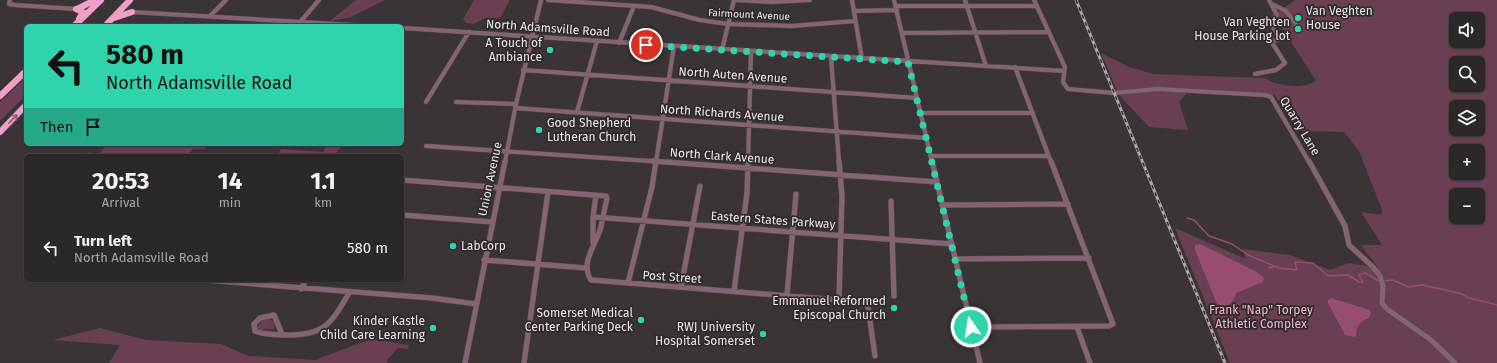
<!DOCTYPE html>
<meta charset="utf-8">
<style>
body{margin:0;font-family:"Fira Sans",sans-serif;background:#383334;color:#f1f3f6;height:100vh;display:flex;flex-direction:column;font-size:15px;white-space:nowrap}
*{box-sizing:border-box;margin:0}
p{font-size:13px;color:#a6a5a8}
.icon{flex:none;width:22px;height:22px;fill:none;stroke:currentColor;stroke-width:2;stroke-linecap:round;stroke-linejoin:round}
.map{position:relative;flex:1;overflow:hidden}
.side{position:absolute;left:24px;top:154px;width:380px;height:128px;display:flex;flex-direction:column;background:#2c2728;border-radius:6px;box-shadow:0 1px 3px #0004,0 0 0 1px #484445}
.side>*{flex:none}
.hud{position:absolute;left:24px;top:24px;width:380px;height:122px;border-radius:6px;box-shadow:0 1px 3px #0004,0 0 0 1px #484445;background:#2fd4aa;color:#111;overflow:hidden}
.tools{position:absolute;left:1449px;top:12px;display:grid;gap:8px}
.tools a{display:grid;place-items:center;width:36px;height:36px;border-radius:6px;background:#2c2728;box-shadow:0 1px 3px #0004,0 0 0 1px #484445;font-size:20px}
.pin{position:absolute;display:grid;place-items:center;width:34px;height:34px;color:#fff;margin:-17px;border:2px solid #fff;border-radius:50%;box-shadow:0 1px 4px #0007}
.me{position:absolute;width:44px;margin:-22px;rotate:347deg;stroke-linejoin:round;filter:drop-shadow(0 0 3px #0008)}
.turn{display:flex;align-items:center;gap:14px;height:84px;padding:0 16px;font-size:18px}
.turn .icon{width:52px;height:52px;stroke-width:2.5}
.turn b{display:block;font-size:28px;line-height:34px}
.then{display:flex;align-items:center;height:38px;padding:0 16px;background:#0003;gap:8px;font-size:15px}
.eta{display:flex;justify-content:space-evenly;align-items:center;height:68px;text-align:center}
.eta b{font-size:24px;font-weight:700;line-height:28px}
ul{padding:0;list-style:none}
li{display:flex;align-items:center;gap:12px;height:52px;padding:0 16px}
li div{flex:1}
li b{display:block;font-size:15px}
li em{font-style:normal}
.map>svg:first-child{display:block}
.green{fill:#6a3f53;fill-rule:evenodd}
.water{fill:#984d72}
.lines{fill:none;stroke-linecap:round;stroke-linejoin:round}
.stream{stroke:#984d72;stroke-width:1.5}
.minor-far1-casing{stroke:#565153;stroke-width:5}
.minor-casing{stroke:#565153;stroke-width:6}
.highway-casing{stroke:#565153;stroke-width:7}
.minor-far1{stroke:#866372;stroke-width:4}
.minor{stroke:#866372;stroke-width:5}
.highway{stroke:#f29fc6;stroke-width:6}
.rail-casing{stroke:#aca7a9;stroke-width:3}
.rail{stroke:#302a2c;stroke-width:1.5;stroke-dasharray:4;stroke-linecap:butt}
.oneway{stroke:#875f71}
.route{stroke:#2fd4aa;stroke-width:7;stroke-dasharray:0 12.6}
.poi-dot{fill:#2fd4aa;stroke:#302a2c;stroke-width:1.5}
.labels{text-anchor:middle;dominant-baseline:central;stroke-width:3.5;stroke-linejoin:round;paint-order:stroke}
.far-street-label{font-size:10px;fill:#ebe7e9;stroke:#302a2c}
.poi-label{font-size:12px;fill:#ebe7e9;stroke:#302a2c;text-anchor:end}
.street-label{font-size:12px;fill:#ebe7e9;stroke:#302a2c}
.park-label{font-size:12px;fill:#f5b4d1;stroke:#302a2c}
</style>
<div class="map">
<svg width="1497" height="363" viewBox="0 0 1497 363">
<rect width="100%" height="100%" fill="#3a3436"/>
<path class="green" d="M356,0h29l-34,17 -21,4z
M474,0h36l-10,18h-15l-11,6 -8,-1 -3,-4z
M1295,0h202v363h-267l-55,-135 71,31 -4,-10 48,6 40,15 19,-7 29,5 -17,-23h21l-21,-33 21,3v-5l-23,-59 -15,-19 -46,-1 -23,-36 -85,-5 -11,12 9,28 -39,-3 -30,-32 -18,-42 28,14 24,7 111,4c14,8 38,12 52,3l-42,-66zM1456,19h22v22h-22zM1456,63h22v22h-22zM1456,107h22v22h-22zM1456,151h22v22h-22zM1456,195h22v22h-22z
M26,77v18l-26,26v-19z
M107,144h101l-4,5h-11l-6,7h-89z
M328,144h15l-9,12h-57l4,-7 42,3z
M269,319l6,4 -1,6 -13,1 -4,-2 5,-8z
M100,328l46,12 75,4 27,12 67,4 56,-21 38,6 -1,4 -10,-1 -11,12v3h-278l11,-18 -67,-5z"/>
<path class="water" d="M1200,244l55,27 9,7 -1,4 -27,11c-3,10 -8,15 -19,11l-22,-54v-5z
M1331,298l39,12 1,4 -2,4c-9,3 -13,8 -13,18l-2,1 -9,-2 -17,-32v-3z"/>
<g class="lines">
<path class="stream" d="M1187,218l7,2 15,16 23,8 16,11 31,13 18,2 -2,-8 18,1 15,13 20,-1 11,7h4l-4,-7 6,-2 14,8
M1269,268l5,-2
M1384,281l9,-1 15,7 15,-2 39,9 7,4 28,7"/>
<defs>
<path id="minor-far1" d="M10,0l-1,4 6,1 61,4
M548,0l103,7 49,13 28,4 64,2 63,-5
M736,0l36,2 38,-2
M852,0l10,59
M894,0l38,162
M965,0l21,66
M1034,0l31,67 -2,15 5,7 46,4 43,-4 108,6 6,2 38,65
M1272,4l14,7 11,15
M896,6h141
M854,11l43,-1
M132,12l237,14
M210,16l16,-16
M300,22l19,-22
M402,28l662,43
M902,33l147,-1
M619,43l15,-37
M722,50l12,-50
M831,57l8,105
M1015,67l36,95
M523,70l394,28
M1255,74l21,-4 9,-7 -14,-22 7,-1v-4l-8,-14 7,-7 -8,-15
M426,102l43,-70
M456,102l60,2
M515,108l412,30
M577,112l20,-71
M921,113h112
M426,146l239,16
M88,155l6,1
M931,156h118
M505,162l11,-58 25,-104
M656,162l18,-116
M748,162l3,-110"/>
<path id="minor" d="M652,161l285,21
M932,161l48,202
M1309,161l36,65 4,19 23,21 8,10 3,10 -1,17 5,6 44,31 24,23
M402,180l204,16 1,3c-3,10 -4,21 -7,31 -5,16 -20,33 -9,50l273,22 4,5 7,49
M891,201l3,95
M942,205l126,-1
M402,215l90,7
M593,217l359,27
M593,242v-25l3,-22
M955,259l134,-1
M484,260l102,8
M205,280l227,18 44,6
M628,283l24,-96 4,-26
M681,287l19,-101
M301,289l5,-9
M734,291l13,-98 1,-32
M787,295l9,-101
M839,299l3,-103 -3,-35
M971,327l138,-1 4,-2 -62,-163
M1077,327l13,36
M282,334l-8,-19 -14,3 -6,6 1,7c9,4 18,3 28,4 40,1 47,-9 66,-42
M465,363l40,-202
M524,363l24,-171"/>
<path id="highway" d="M76,9l7,3 -4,7
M77,9l18,-9
M114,18l18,-6
M74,26l27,-26
M105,26l25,-26
M0,96l26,-25
M0,132l26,-27"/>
</defs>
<use href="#minor-far1" class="minor-far1-casing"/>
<use href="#minor" class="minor-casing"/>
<use href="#highway" class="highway-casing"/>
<use href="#minor-far1" class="minor-far1"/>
<use href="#minor" class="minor"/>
<use href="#highway" class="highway"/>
<defs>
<path id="rail" d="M1076,0l149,363"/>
</defs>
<use href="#rail" class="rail-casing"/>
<use href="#rail" class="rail"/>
</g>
<defs><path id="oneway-shaft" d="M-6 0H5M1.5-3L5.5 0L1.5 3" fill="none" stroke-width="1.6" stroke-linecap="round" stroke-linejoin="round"/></defs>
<use class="oneway" href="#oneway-shaft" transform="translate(13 119) rotate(-45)"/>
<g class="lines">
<path class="route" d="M646,45l262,17 63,265"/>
</g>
<g class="poi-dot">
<circle cx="1298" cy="18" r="4"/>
<circle cx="1298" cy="29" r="4"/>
<circle cx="550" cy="50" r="4"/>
<circle cx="539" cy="130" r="4"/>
<circle cx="453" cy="246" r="4"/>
<circle cx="894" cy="308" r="4"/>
<circle cx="641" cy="320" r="4"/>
<circle cx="433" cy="328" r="4"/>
<circle cx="763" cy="334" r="4"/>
</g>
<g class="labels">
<g class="far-street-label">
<text transform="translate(749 15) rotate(3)">Fairmount Avenue</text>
</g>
<g class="poi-label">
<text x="1306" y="11" text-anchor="start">Van Veghten<tspan x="1306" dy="14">House</tspan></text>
<text x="1290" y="22">Van Veghten<tspan x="1290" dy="14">House Parking lot</tspan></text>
<text x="542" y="43">A Touch of<tspan x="542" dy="14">Ambiance</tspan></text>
<text x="547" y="123" text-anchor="start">Good Shepherd<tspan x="547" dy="14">Lutheran Church</tspan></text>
<text x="461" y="246" text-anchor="start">LabCorp</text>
<text x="886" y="301">Emmanuel Reformed<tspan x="886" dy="14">Episcopal Church</tspan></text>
<text x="633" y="313">Somerset Medical<tspan x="633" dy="14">Center Parking Deck</tspan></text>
<text x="425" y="321">Kinder Kastle<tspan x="425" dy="14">Child Care Learning</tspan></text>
<text x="755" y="327">RWJ University<tspan x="755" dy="14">Hospital Somerset</tspan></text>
</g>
<g class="street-label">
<text transform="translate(548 28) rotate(4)">North Adamsville Road</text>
<text transform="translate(733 75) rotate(4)">North Auten Avenue</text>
<text transform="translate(722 113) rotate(4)">North Richards Avenue</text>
<text transform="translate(1300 126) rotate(59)">Quarry Lane</text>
<text transform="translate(722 156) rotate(4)">North Clark Avenue</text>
<text transform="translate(490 179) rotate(-78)">Union Avenue</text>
<text transform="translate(773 220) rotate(4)">Eastern States Parkway</text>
<text transform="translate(672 277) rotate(4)">Post Street</text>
</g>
<g class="park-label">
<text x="1261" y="310">Frank "Nap" Torpey<tspan x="1261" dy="14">Athletic Complex</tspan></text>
</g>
</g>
</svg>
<div class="tools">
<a><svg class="icon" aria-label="sound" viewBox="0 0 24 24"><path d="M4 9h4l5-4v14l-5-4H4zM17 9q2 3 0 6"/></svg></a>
<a><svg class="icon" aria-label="search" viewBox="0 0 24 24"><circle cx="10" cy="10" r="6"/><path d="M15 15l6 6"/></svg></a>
<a><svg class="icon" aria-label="layers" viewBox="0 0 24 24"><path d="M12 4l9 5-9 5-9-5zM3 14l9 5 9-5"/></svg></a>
<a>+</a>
<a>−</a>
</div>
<div class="pin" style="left:646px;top:45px;background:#d93025"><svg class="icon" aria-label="arrive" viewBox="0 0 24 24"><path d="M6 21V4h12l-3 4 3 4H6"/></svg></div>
<svg class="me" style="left:971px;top:327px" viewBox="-20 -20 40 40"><circle r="17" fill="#2fd4aa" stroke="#fff" stroke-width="3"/><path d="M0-11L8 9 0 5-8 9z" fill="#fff"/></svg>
<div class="hud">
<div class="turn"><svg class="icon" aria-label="left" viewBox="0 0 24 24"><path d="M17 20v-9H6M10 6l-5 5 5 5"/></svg><div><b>580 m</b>North Adamsville Road</div></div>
<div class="then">Then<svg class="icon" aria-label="arrive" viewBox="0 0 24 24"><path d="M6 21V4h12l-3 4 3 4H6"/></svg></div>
</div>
<section class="side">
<div class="eta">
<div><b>20:53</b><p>Arrival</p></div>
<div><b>14</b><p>min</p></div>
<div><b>1.1</b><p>km</p></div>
</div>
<ul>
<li><svg class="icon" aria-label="left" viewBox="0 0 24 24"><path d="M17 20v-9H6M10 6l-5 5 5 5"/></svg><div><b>Turn left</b><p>North Adamsville Road</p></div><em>580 m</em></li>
</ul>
</section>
</div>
